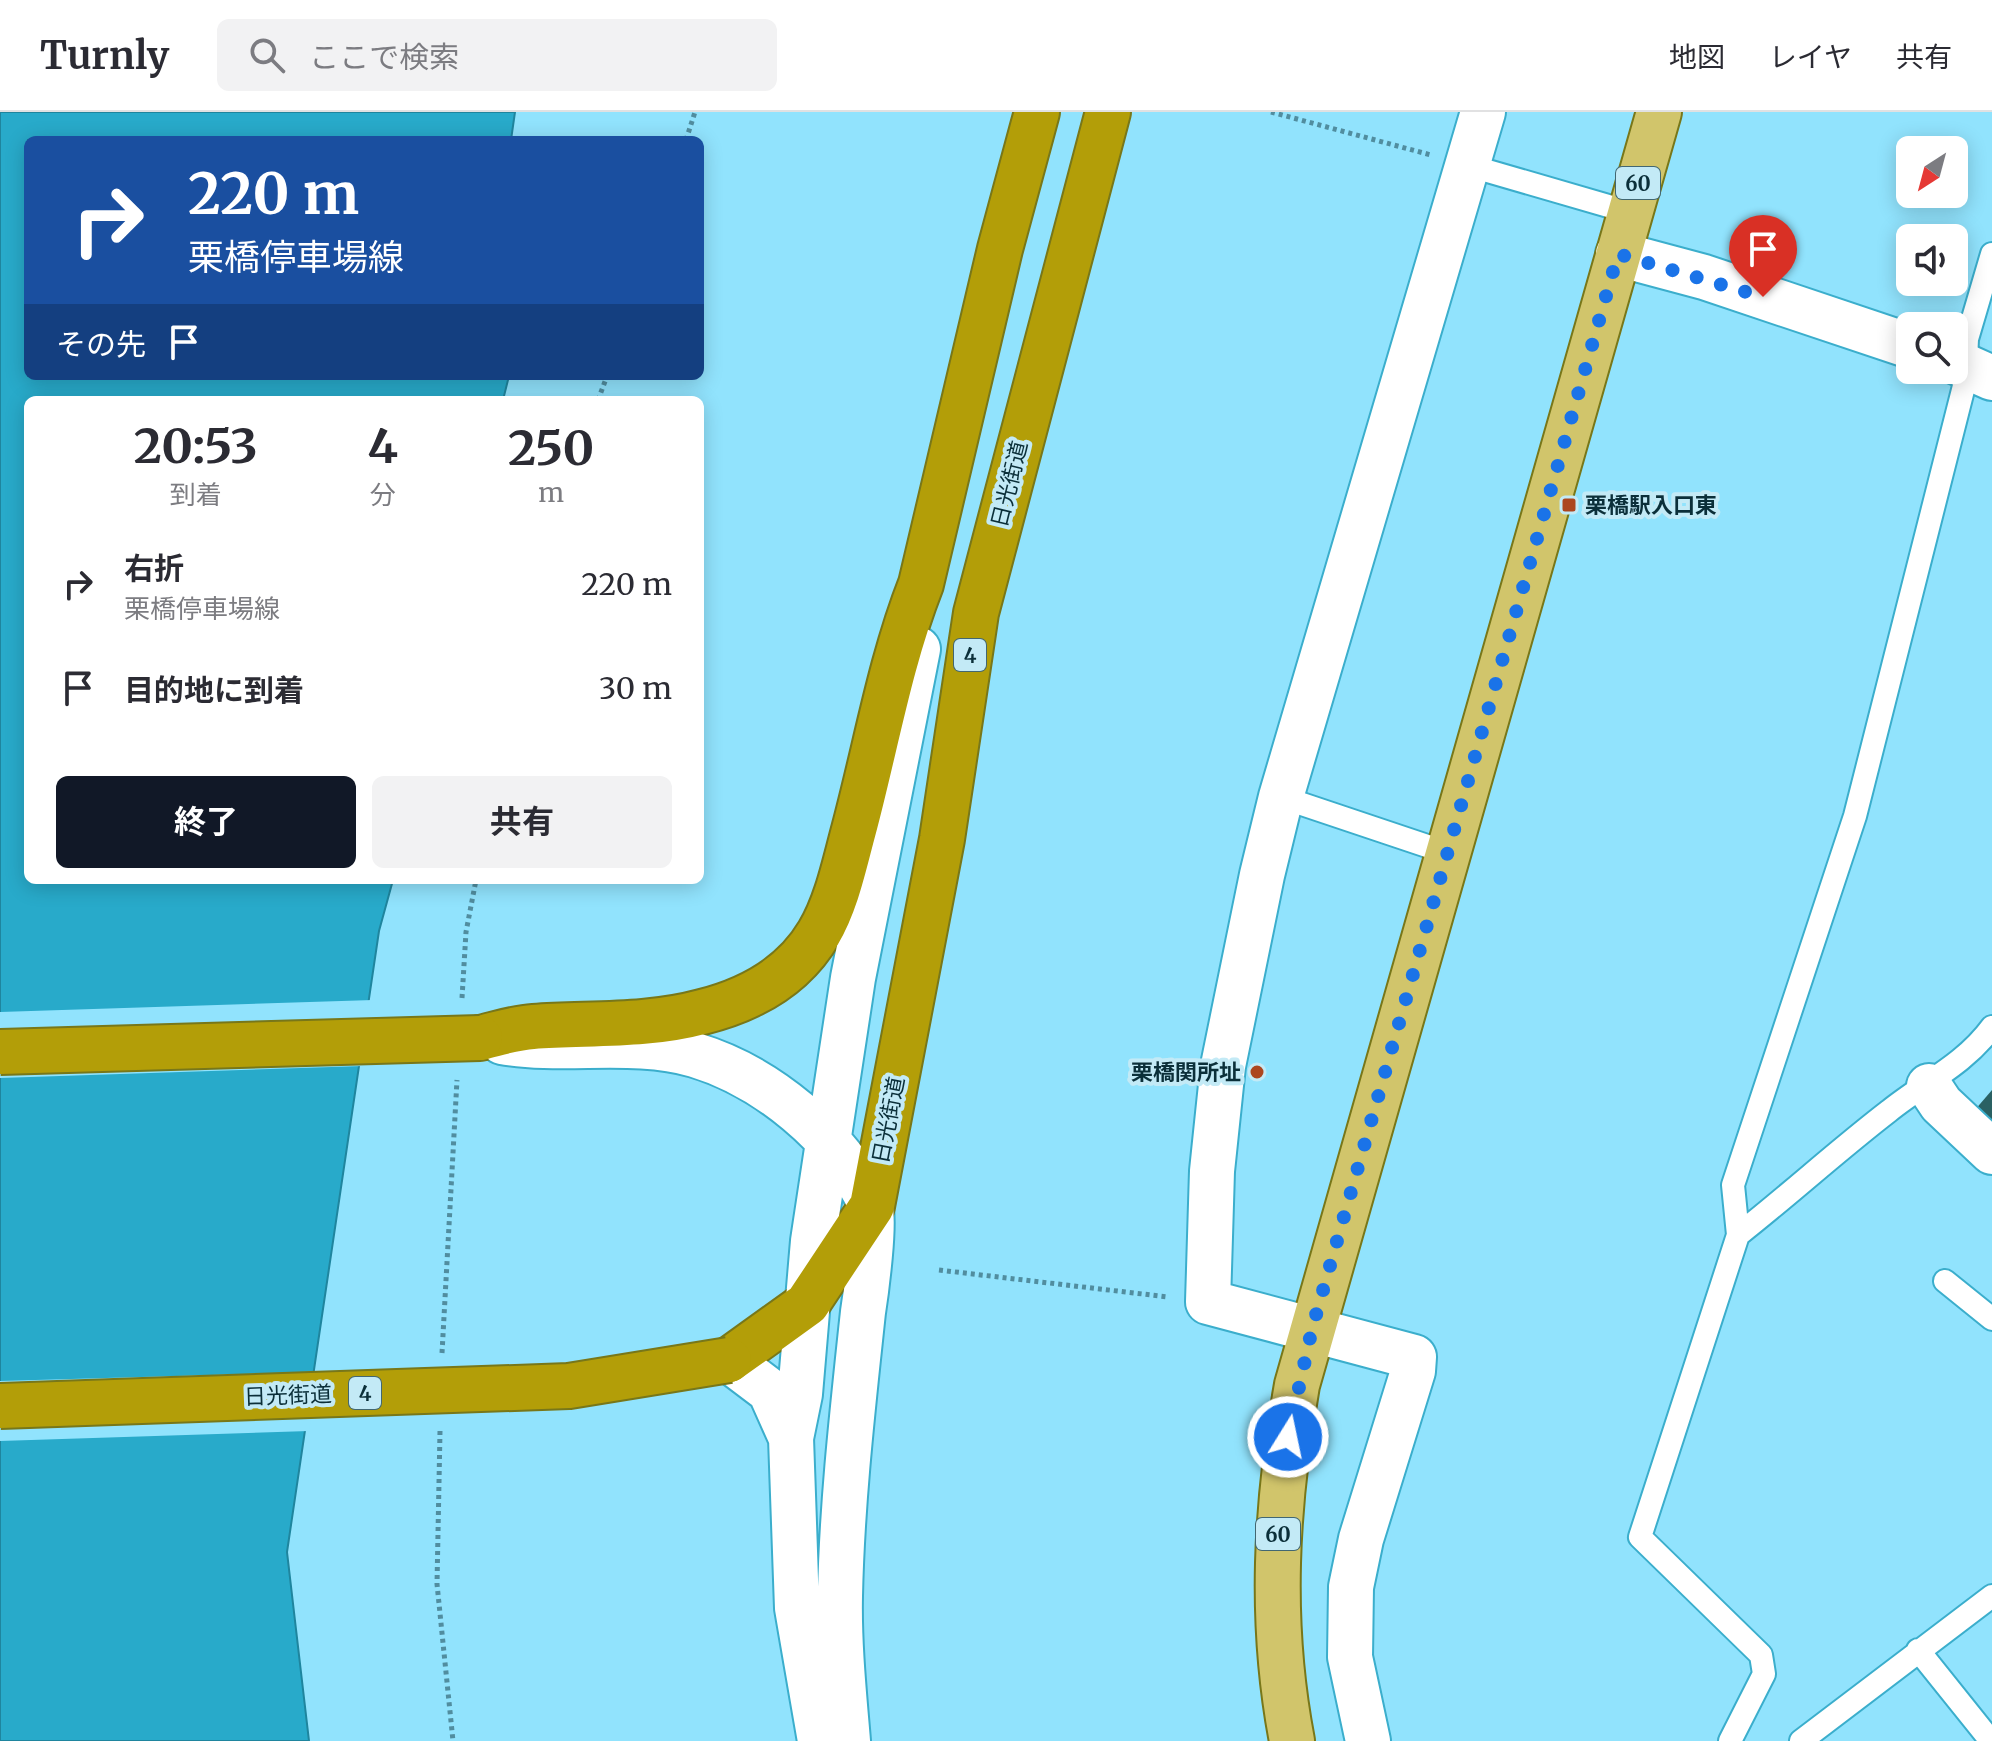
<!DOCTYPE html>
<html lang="ja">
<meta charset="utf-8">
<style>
body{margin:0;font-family:Merriweather,"Noto Sans JP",serif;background:#f2f2f3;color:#2b2b33;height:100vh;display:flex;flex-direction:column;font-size:30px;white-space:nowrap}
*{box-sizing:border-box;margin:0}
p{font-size:26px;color:#7c7c81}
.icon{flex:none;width:44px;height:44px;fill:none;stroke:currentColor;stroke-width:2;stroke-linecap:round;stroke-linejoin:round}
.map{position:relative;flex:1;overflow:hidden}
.side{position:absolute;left:24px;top:284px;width:680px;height:488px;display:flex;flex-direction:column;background:#fff;border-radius:12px;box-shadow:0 4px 20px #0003}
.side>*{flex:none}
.banner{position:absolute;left:24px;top:24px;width:680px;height:244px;border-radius:12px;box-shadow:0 4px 20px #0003;background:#1a4fa0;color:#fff;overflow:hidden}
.needle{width:52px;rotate:216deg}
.fabs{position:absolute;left:1896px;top:24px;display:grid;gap:16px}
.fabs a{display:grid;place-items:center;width:72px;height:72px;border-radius:12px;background:#fff;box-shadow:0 4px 20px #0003;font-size:40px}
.pin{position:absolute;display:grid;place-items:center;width:68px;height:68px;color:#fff;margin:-82px -34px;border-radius:50% 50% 50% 0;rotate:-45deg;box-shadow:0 0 8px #0007}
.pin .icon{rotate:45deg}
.me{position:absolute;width:88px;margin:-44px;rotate:10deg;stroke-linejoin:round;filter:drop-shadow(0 0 6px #0008)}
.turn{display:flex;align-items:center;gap:28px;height:168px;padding:0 32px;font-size:36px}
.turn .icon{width:104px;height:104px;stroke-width:2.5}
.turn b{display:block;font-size:56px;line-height:68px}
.then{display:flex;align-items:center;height:76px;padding:0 32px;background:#0003;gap:16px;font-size:30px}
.eta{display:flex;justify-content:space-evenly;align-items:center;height:136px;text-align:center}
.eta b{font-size:48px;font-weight:700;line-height:56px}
.cta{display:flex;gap:16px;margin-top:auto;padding:16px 32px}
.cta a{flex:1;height:92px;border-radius:12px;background:#111827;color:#fff;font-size:32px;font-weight:700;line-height:92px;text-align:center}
.cta a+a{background:#f2f2f3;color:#2b2b33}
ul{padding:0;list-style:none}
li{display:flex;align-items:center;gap:24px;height:104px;padding:0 32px}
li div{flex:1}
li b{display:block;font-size:30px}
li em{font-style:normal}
header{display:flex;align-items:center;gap:48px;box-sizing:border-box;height:112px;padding:0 40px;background:#fff;border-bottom:2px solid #e1e1e2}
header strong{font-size:38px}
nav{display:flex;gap:44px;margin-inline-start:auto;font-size:28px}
.search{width:560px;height:72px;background:#f2f2f3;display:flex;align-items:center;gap:20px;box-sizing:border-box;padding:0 28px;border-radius:12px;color:#7c7c81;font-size:30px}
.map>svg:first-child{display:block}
.water{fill:#28aaca;stroke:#1f859e;stroke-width:2}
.pier{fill:#91e3fd}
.building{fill:#2a6163}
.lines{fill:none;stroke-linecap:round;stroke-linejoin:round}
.lane-casing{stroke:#3baecc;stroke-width:26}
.street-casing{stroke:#3baecc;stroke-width:48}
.secondary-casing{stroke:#3baecc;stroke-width:48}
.primary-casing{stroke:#787719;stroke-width:48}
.highway-casing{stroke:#787719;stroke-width:48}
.path{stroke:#518d9f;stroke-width:5;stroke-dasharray:4 4;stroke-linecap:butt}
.lane{stroke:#fff;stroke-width:22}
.street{stroke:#fff;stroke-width:44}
.secondary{stroke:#fff;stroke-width:44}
.primary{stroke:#d1c56b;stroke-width:44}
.highway{stroke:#b39e08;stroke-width:44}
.highway-bridge-casing{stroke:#787719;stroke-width:48;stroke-linecap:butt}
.highway-bridge{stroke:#b39e08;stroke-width:44}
.route{stroke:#1a73e8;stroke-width:14;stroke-dasharray:0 25.2}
.poi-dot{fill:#ac461f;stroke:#c3eaf6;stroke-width:3}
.labels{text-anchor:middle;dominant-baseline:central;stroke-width:8;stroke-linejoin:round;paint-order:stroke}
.shield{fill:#c3eaf6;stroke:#426772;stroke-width:2}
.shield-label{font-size:20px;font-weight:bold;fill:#0b2f39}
.street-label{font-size:22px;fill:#0b2f39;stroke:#c3eaf6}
.poi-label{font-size:22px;font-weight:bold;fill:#0b2f39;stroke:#c3eaf6;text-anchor:start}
</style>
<header>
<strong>Turnly</strong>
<div class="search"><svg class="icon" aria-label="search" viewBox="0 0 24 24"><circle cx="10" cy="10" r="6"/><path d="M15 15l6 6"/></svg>ここで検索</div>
<nav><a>地図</a><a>レイヤ</a><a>共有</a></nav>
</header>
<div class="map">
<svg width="1992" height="1629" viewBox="0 0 1992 1629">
<rect width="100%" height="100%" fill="#91e3fd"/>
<path class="water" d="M0,0h515l-4,28h-483v236h481l-6,24h-475v480h365l-14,51 -92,621 22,189h-309z"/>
<path class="pier" d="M373,888l-10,66 -363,12v-66z
M318,1260l-9,59 -309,10v-60z"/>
<path class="building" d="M1992,978v37l-18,-16z"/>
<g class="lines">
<defs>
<path id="lane" d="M1467,53l162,47
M1281,685l167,56
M1738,1123c51,-40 99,-84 151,-124 36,-29 75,-46 103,-84
M1945,1169l47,38
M1918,1538l73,91
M1730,1629l34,-67 -3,-19 -121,-118 98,-302 -5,-50 122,-369 110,-434 2,-43 25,-85
M1801,1629l191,-145"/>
<path id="street" d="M1929,974l12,18 51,48
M1368,1629l-18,-84 1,-70 10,-48 52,-168 1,-14 -206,-55 4,-131 11,-105 39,-191 19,-78 202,-685"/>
<path id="secondary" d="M1618,142l86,23 206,69
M1954,249l38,17
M502,930c63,11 131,-5 193,13 70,21 145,81 175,149 6,13 -4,89 -7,108 -10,94 -21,189 -23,284 -1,48 4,97 8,145
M729,1248l41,31 21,47
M820,1629l-23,-133 -6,-170 9,-44 13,-153 40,-263 65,-329"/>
<path id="primary" d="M1292,1629c-23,-120 -16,-236 5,-356l362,-1273"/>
<path id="highway" d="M480,926c17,-4 35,-10 53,-11 57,-4 114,0 169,-15 48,-12 91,-35 117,-79 18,-30 26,-70 35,-103 22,-82 36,-167 67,-246l79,-335 37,-137
M729,1248l78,-56 65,-98 70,-367 34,-226 132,-501"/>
</defs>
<use href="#lane" class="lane-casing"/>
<use href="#street" class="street-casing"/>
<use href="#secondary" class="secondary-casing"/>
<use href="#primary" class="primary-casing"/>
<use href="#highway" class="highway-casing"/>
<path class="path" d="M1271,0l160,43
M686,28l9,-28
M598,288l9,-24
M462,886l4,-66 10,-52
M939,1158l229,27
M442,1241l15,-273
M440,1319l-3,153 16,157"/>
<use href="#lane" class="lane"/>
<use href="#street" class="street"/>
<use href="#secondary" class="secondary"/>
<use href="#primary" class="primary"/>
<use href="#highway" class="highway"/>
<defs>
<path id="highway-bridge" d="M0,940l480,-14
M0,1294l569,-20 160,-26"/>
</defs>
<use href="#highway-bridge" class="highway-bridge-casing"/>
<use href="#highway-bridge" class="highway-bridge"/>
</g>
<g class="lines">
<path class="route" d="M1288,1325l24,-108 306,-1075 145,43"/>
</g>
<g class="poi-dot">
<rect x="1561" y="385" width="16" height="16" rx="4"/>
<circle cx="1257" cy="960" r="8"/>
</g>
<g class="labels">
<g class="shield">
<rect x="1616" y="55" width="44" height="32" rx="6"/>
<rect x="954" y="527" width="32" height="32" rx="6"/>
<rect x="349" y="1265" width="32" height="32" rx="6"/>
<rect x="1256" y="1406" width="44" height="32" rx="6"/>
</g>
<g class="shield-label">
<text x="1638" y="71">60</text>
<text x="970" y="543">4</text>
<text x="365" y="1281">4</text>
<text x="1278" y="1422">60</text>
</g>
<g class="street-label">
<text transform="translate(1009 372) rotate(-76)">日光街道</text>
<text transform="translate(888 1008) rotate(-79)">日光街道</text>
<text transform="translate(288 1283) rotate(-2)">日光街道</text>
</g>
<g class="poi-label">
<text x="1585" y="393">栗橋駅入口東</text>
<text x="1241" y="960" text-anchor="end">栗橋関所址</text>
</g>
</g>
</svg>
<div class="fabs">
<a><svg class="needle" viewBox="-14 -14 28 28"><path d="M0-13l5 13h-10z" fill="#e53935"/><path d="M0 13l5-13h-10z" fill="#7c7c81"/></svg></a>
<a><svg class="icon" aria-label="sound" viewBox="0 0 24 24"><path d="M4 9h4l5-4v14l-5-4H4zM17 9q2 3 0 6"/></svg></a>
<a><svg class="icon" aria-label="search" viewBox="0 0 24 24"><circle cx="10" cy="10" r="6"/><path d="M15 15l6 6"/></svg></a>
</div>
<div class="pin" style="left:1763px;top:185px;background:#d93025"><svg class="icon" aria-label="arrive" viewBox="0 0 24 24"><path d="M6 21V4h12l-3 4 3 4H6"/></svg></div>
<svg class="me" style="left:1288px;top:1325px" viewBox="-20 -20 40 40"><circle r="17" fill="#1a73e8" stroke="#fff" stroke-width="3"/><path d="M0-11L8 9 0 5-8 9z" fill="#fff"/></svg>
<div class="banner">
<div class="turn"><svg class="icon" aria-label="right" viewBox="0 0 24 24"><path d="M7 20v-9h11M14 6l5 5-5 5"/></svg><div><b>220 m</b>栗橋停車場線</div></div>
<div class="then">その先<svg class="icon" aria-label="arrive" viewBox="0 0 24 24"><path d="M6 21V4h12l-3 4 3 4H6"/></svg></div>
</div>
<section class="side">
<div class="eta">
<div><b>20:53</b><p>到着</p></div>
<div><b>4</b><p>分</p></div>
<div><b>250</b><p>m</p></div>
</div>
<ul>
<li><svg class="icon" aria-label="right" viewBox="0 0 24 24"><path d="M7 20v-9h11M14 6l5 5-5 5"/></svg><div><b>右折</b><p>栗橋停車場線</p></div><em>220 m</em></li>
<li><svg class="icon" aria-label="arrive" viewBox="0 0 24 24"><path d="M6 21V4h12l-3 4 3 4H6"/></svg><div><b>目的地に到着</b></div><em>30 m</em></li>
</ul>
<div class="cta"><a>終了</a><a>共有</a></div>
</section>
</div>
